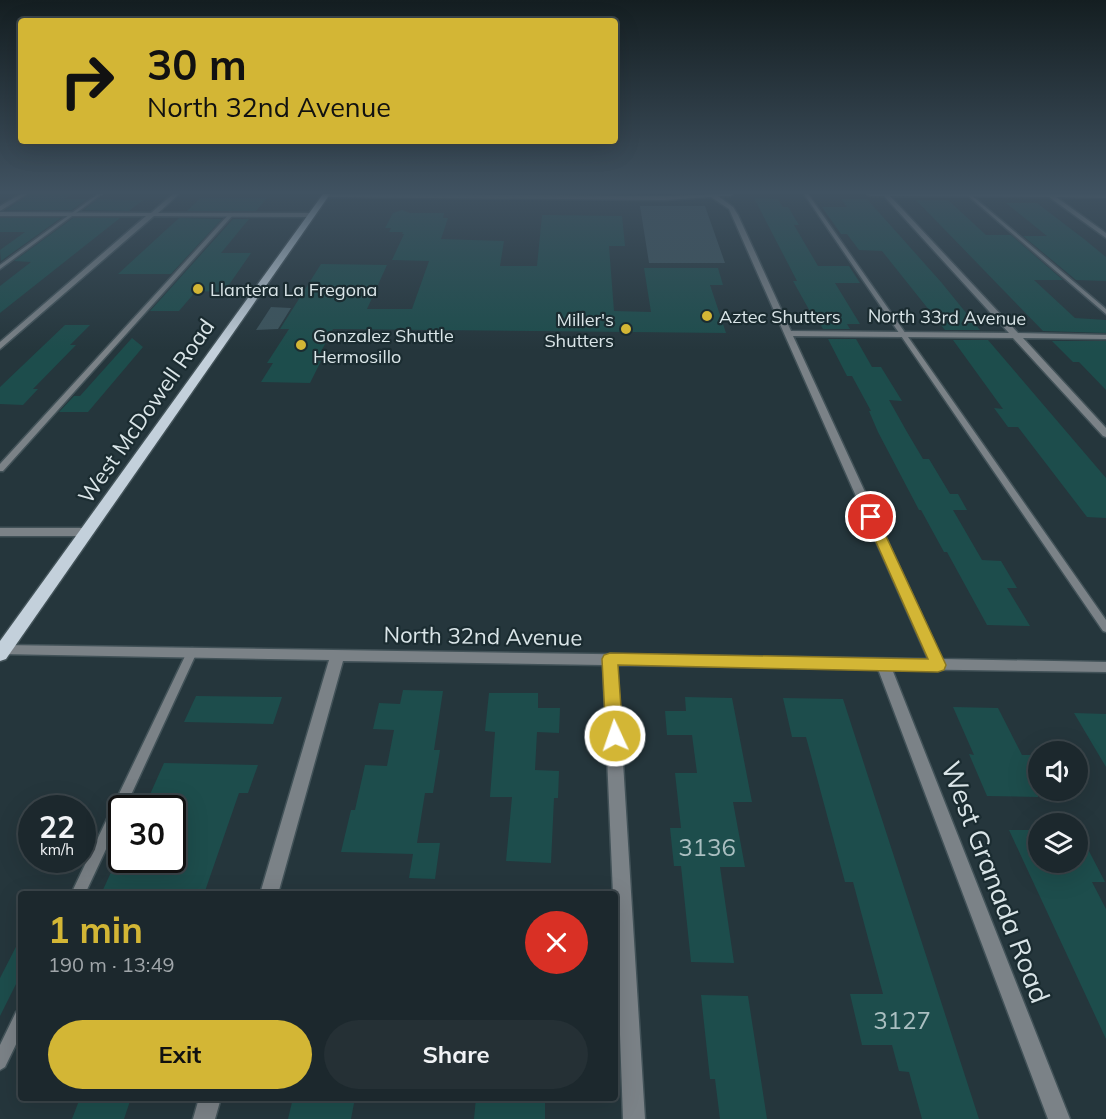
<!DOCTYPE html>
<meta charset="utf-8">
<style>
body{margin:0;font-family:Mulish,sans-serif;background:#253035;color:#f1f3f6;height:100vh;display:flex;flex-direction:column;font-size:22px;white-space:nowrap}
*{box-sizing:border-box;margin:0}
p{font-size:20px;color:#a0a6aa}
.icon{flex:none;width:33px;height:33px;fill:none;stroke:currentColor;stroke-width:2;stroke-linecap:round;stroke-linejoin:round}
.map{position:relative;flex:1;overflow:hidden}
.details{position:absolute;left:18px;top:891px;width:600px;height:210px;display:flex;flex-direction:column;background:#1c282d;border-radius:6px;box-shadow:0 6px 24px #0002,0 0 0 2px #3a4449}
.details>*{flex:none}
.guide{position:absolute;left:18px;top:18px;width:600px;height:126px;border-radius:6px;box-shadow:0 6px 24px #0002,0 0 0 2px #3a4449;background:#d3b635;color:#111;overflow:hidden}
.tools{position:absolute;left:1028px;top:741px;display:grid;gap:12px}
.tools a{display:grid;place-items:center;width:60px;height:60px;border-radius:50%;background:#1c282d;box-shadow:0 6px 24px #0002,0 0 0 2px #3a4449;font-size:30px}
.speed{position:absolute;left:18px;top:795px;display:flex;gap:12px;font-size:30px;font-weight:700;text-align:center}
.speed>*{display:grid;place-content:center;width:78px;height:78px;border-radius:50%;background:#1c282d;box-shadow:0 6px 24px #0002,0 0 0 2px #3a4449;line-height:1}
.speed small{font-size:15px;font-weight:400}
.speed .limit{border:3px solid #111;border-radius:9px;background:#fff;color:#111}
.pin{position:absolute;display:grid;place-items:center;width:51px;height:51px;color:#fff;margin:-26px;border:3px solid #fff;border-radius:50%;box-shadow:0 2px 6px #0007}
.me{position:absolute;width:66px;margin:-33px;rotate:357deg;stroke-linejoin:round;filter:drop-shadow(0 0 4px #0008)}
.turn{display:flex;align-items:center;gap:21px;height:126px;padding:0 30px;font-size:27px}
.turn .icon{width:78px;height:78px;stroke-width:2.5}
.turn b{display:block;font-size:42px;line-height:51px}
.round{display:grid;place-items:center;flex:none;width:63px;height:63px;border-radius:32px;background:#253035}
.overview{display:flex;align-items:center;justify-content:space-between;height:102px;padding:0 30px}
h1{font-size:36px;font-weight:700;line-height:45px;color:#d3b635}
.button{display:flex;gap:12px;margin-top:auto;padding:12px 30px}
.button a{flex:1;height:69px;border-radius:36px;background:#d3b635;color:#111;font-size:24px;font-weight:700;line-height:69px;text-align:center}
.button a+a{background:#253035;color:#f1f3f6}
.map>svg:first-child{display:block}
.green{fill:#3c545c}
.building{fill:#1d4d4c}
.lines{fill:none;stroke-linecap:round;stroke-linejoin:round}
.service-casing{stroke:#425258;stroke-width:3}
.minor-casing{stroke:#425258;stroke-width:3}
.primary-casing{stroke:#425258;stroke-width:3}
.service{fill:#7b8287;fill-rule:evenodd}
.minor{fill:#7b8287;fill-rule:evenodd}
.primary{fill:#c3d0db;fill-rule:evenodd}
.route{fill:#d3b635;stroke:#897622;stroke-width:1.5}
.poi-dot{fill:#d3b635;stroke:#1b2c31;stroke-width:2}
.labels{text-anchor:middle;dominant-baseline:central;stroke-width:4.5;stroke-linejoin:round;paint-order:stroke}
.far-poi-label{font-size:18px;fill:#dae5e8;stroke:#1b2c31;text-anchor:start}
.far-street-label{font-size:18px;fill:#dae5e8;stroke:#1b2c31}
.street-label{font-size:22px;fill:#dae5e8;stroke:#1b2c31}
.near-number-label{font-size:24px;fill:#abbfc1}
.near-street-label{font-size:27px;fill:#dae5e8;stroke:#1b2c31}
</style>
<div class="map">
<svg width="1106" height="1119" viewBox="0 0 1106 1119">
<rect width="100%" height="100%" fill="#25363c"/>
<path class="green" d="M640,206h65l20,57h-76z
M271,307l20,1 -13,21 -22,1z"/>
<path class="building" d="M29,194h43l-8,5h23l-15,11h-66z
M200,198h67l-11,13h-69z
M754,198l24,1 5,8h5l11,18h-5l24,41h31l11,17h-25l25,41h-13l3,5h-27l-3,-5h-3l-24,-43h4z
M98,199l45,1 -14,11 -45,-1z
M841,199h26l74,83 39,48h-35l-63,-79 -23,-1 -12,-16h-6l-19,-27h25z
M916,200h32l38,35h25l52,45h-29l41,38 31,2v13l-63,-2z
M1006,203h31l47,36 22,18v24l-30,-1 -53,-44h24z
M402,210l8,3h34l-1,5h5l-7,21 63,2 -4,25h37l5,-51 80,1 3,30h-16l5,65 37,1 -7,-44h74l5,17h-13l16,48 -393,-4 -17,32h5l-11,22 -49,-1 12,-19h-6l22,-34h-9l41,-65 66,1 -20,44h45l17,-48 -37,-1 12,-26h-2l1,-2h-14l2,-4h-6l8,-15z
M0,218h61l-60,43 -1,-11 25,-18h-25z
M73,218h47l-120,95v-27l31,-24 -17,-1z
M179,218l43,1 -51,55h-53z
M233,219h16l-28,34h30l-27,39 -28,-1 -17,20h-29z
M65,325h25l-20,20h6l-43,44h5l-15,16 -23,-1v-17z
M132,338l11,9 -55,65h-29l15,-16h6z
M828,339h28l16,28h9l21,34 -13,-1 18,32 16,27h6l21,35h8l9,16h-14l29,50 19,1 16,27h-10l23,38 -43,-1 -40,-73h-3l-23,-42h-2l-41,-78 -9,-21h2l-19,-35h-5z
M953,340h35l118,138v40l-19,-1 -69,-90h-10l-14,-19 9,1z
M1052,341h54v49l-27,-28h-6z
M403,690l40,1 -9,59h6l-7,43h-8l-8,50h23l-5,36 -26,-1 4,-24 -72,-2 10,-42h4l10,-45 22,1 7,-36 -21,-1 6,-26 21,1z
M489,693h49v15h22l-1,25 -22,-1 -2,38 24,1 -1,27h-4l-3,65 -45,-2 6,-64h-22l5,-65 -10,-1z
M196,696l86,1 -9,27 -89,-2z
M685,697l47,1 20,104h-19l12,65h-25l14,96 -43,-1 -10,-96h-7l-4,-38h11l-6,-55h22l-5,-38h-25l-2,-24h21z
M783,698l60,1 136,420h-57l-13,-47 -10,-1 -7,-26h-30l-12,-51h33l-30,-112h-8l-39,-145h-14z
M953,707l45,1 24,47h16v42l-51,-1 -18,-42 5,1z
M1074,713l32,1v53z
M164,763l94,2 -10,28h-9l-35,101h-103l12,-26 59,1v-61h-28z
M1077,828l28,54h-13l14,27v130l-97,-209h29v32h39z
M21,937v37l-21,42v-38z
M701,995l47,1 19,123h-47l-5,-40h-5z
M80,1098h51l-7,21h-52z
M293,1098h62l-4,21h-63z
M476,1098h69v21h-71z"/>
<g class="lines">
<defs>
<path id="service" d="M98,194h4l-102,75v-4z
M804,194h4l298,426v12l-3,-1z
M966,194h4l136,115v5z
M230,213l4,1 -231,257h-3v-7z
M192,648l4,1 1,3 -72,156h-3v7l-37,79h-14l116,-242 1,-3z
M21,1010v24l-16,33 -5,3v-25l16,-33z"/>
<path id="minor" d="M21,194h6l-27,17v-5z
M173,194h6l-21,19h153l3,2 -3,2 -157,-1 -154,133v-7l146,-126h-146v-4l151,1z
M324,194l340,2 69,-2 -3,2h-12l15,11 5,8 53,116 218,2 -125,-137h-14l-3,-2h239v4l-50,-1 50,36v5l-57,-41 -159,-1 128,137 88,2v4l-83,-1 83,90v9l-3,-1 -90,-98 -220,-2 149,323 164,3v10l-214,-3 178,450h-22l-170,-450 -261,-4 28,454h-22l-8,-225h-2l-10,-229 -260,-4 -65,233h-18l69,-234 -329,-6v-8l3,-1 925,14 -199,-450 -18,-12 -47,3 -339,-3 -3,-2z
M0,528h86l6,4 -6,4h-86z
M199,1098h22l-6,21h-22z"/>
<path id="primary" d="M323,194h7l-324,465 -6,2v-20z"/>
</defs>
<use href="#service" class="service-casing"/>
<use href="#minor" class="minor-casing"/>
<use href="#primary" class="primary-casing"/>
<use href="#service" class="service"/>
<use href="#minor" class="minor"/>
<use href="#primary" class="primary"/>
</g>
<linearGradient id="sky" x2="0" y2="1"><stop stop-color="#141e21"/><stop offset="0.55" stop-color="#405261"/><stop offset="1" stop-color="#405261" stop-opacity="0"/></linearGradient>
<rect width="1106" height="350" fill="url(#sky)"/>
<path class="route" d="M871,513l6,4 69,148 -2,5 -6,2 -320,-7 5,71 -2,5 -6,2 -6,-2 -3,-5 -4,-77 2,-4 6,-2 318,6 -63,-142z"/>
<g class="poi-dot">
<circle cx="198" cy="289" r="6"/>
<circle cx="707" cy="316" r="6"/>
<circle cx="626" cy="329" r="6"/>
<circle cx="301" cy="345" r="6"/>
</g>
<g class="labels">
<g class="far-poi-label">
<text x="210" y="289">Llantera La Fregona</text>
<text x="719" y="316">Aztec Shutters</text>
<text x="614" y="319" text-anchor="end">Miller's<tspan x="614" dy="21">Shutters</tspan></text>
<text x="313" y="335">Gonzalez Shuttle<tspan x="313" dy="21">Hermosillo</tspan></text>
</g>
<g class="far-street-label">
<text transform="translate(947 317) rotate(1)">North 33rd Avenue</text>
</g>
<g class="street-label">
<text transform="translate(146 411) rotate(-55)">West McDowell Road</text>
<text transform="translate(483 636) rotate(1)">North 32nd Avenue</text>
</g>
<g class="near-number-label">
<text x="707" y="847">3136</text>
<text x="902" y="1020">3127</text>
</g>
<g class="near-street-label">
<text transform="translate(996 882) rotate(69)">West Granada Road</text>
</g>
</g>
</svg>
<div class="tools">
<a><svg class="icon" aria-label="sound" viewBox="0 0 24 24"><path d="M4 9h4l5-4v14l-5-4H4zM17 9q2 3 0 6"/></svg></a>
<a><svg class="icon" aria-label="layers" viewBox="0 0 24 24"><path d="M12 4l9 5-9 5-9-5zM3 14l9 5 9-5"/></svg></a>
</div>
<div class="speed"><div>22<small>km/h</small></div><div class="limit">30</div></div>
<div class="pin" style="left:871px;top:517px;background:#d93025"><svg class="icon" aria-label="arrive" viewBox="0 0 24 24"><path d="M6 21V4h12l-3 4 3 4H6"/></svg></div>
<svg class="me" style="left:615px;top:736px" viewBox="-20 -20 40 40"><circle r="17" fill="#d3b635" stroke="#fff" stroke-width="3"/><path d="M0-11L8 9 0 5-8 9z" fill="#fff"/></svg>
<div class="guide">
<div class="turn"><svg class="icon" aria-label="right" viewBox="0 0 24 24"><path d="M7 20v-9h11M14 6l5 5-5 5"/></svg><div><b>30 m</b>North 32nd Avenue</div></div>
</div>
<section class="details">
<div class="overview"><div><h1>1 min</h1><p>190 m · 13:49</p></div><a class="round" style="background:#d93025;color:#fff"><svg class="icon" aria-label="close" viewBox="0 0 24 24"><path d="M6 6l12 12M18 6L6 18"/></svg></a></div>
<div class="button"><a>Exit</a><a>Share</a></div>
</section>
</div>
